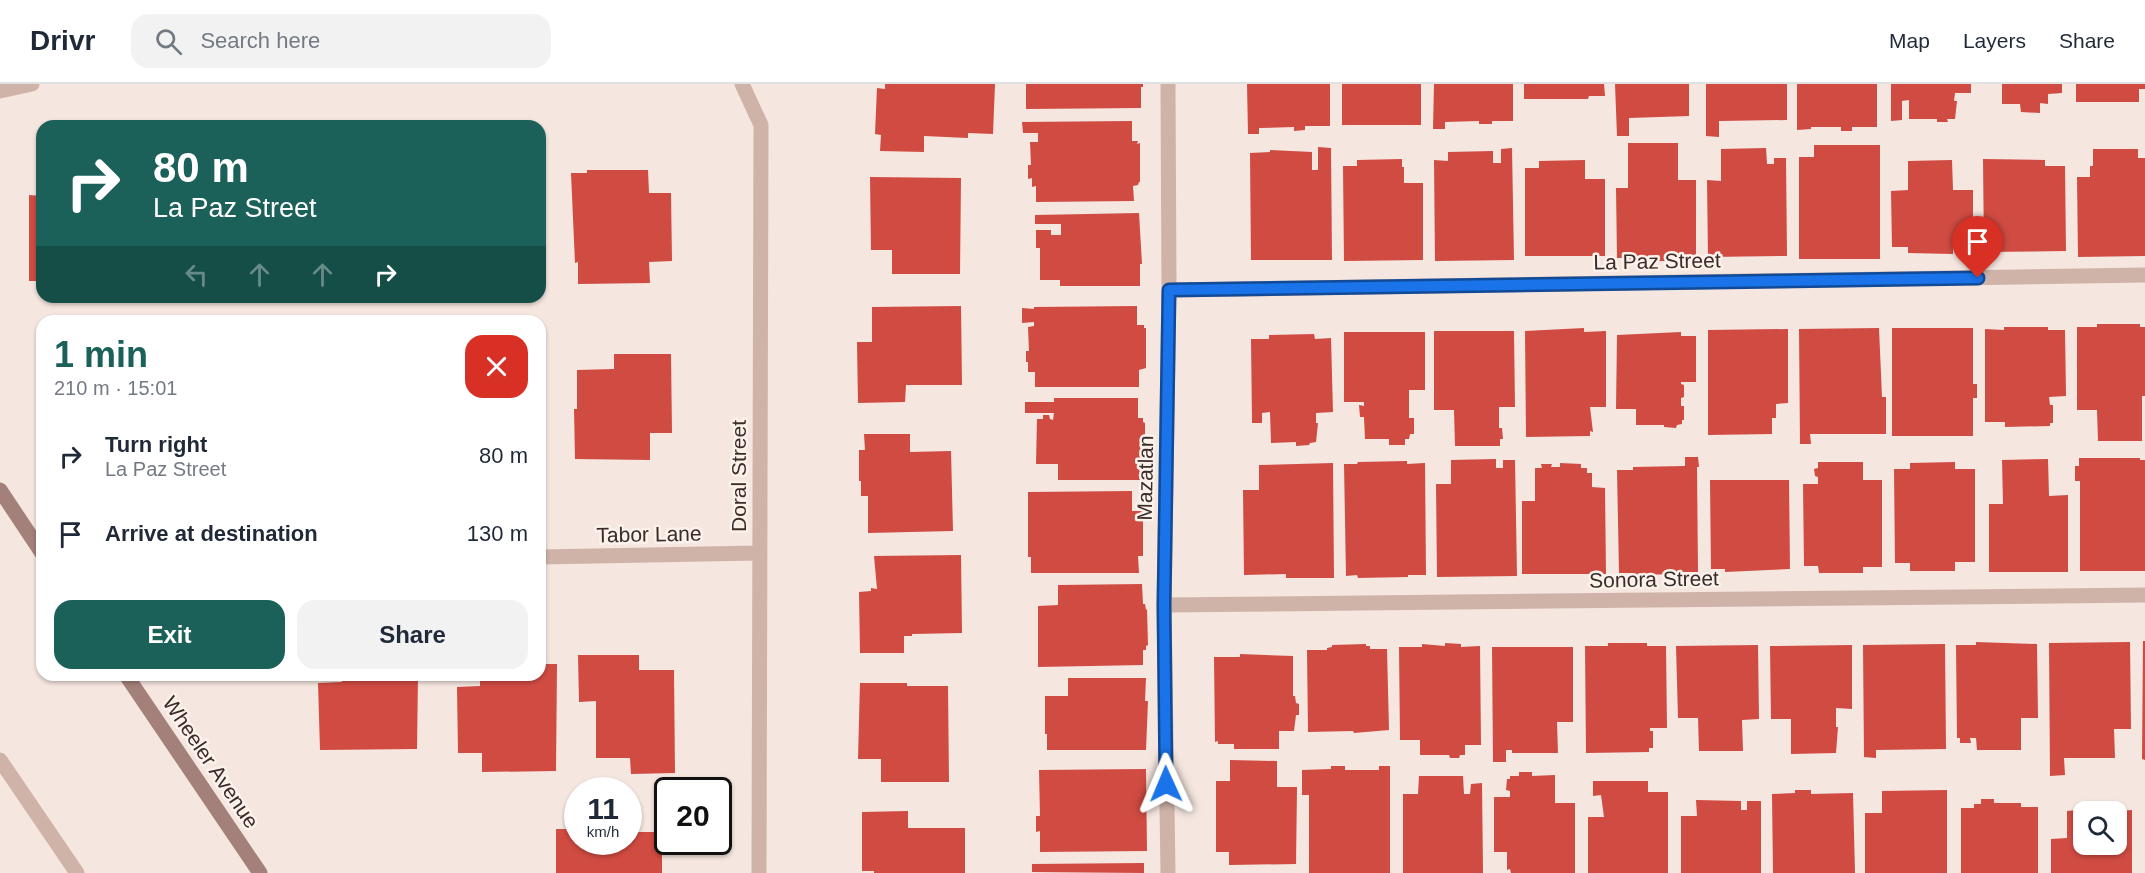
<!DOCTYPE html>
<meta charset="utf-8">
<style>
body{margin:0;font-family:Helvetica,sans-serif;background:#f2f2f3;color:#1f2937;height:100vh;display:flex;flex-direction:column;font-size:22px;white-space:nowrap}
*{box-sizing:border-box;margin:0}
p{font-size:20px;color:#747a83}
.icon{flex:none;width:33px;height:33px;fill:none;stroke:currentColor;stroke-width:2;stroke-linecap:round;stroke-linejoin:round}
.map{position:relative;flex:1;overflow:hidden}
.panel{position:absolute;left:36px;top:231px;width:510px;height:366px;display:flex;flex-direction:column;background:#fff;border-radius:18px;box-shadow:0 2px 4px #0004}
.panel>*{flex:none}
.top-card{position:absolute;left:36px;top:36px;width:510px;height:183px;border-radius:18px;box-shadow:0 2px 4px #0004;background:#1b6159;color:#fff;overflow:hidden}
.buttons{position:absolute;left:2073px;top:717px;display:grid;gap:12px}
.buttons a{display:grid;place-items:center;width:54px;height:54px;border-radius:12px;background:#fff;box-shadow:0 2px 4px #0004;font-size:30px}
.speed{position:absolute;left:564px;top:693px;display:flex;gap:12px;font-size:30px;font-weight:700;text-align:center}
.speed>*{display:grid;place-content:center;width:78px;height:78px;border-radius:50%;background:#fff;box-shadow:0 2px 4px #0004;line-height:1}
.speed small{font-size:15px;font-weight:400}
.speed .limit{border:3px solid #111;border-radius:9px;background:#fff;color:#111}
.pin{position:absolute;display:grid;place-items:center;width:51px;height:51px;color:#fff;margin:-62px -26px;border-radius:50% 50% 50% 0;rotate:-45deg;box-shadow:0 0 6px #0007}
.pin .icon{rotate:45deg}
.me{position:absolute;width:66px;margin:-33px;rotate:359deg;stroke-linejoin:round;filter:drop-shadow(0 0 4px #0008)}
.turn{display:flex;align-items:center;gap:21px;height:126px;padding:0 18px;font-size:27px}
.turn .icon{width:78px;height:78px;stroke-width:2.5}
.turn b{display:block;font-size:42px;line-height:51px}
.lanes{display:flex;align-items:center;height:57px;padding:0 18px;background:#0003;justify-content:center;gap:30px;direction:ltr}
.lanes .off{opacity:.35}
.round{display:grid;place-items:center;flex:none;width:63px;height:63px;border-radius:18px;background:#f2f2f3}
.head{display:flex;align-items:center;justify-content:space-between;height:102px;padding:0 18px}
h1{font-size:36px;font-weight:700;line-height:45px;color:#1b6159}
.action{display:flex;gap:12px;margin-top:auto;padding:12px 18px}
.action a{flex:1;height:69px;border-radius:18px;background:#1b6159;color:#fff;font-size:24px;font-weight:700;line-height:69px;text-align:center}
.action a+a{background:#f2f2f3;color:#1f2937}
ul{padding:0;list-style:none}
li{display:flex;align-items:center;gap:18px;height:78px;padding:0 18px}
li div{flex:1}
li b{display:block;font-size:22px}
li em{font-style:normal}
header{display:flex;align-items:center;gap:36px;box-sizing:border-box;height:84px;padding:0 30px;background:#fff;border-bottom:2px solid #e0e1e3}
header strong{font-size:28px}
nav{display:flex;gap:33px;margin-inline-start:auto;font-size:21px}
.search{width:420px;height:54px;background:#f2f2f3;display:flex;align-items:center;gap:15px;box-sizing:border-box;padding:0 21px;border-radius:18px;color:#747a83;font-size:22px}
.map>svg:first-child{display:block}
.building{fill:#d04b42}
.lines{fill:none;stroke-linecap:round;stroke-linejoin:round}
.lane{stroke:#cfb3a9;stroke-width:15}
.street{stroke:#cfb3a9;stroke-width:15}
.secondary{stroke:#a3817a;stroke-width:15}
.route-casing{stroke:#114b97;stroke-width:15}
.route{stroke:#1a73e8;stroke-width:10}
.labels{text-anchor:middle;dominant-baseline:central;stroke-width:5;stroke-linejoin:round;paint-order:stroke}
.street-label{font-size:21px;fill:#3b2c29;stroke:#fcf2ec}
</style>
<header>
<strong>Drivr</strong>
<div class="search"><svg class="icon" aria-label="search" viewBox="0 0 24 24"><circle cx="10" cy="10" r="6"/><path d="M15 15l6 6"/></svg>Search here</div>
<nav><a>Map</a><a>Layers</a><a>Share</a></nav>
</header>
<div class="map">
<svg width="2145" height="789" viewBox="0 0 2145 789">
<rect width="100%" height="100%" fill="#f5e6df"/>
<path class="building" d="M885,0h110l-2,50 -25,-1v5l-44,-2v16l-44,-1 1,-16 -6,-1 2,-46 8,1z
M1026,0h117v3h-2v21l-115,1z
M1247,0h83v42h-25v4l-11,1v-4l-35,1v6h-11z
M1342,0h79v41h-79z
M1434,0h79v37h-21v3h-13v-3l-34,1v7h-12z
M1524,0h80l1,12h-16l-1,3h-64z
M1615,0h74v32l-60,2v18h-12z
M1706,0h81v36l-68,1v16l-13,-1z
M1797,0h80v43h-25v4h-11v-4h-30v2l-14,1z
M1891,0h80v9h-16l-1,8h3l-2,18h-8l1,3h-11v-3h-28v-19l-7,1v19l-11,1z
M2002,0h60v9l-14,1v10l-8,-1v10l-19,-1 -1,-8h-18z
M2076,0h69v5h-6v13h-63z
M1132,37v20h6l-1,3 3,-1v39h-1l-1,3 -5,1 1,15 -98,1v-16l-4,1v-9l-4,1v-14h3l-1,-23h8v-9h-15l-1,-11z
M1628,59h50v37h18v78h-17v3h-50v-3h-12l-1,-70h12z
M1814,61h66v114h-81v-102h15z
M1318,63l13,1 1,112h-81l-1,-107 20,-1v-2l42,2v18h6z
M1512,64l2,112 -79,1 -1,-101 14,1v-9l45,-1v12h8v-14z
M1766,64l1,16h7v-6h12l1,98 -79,1 -1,-77 14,1v-32z
M2093,65h45v9h7v98l-67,1 -1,-80h13v-11h3z
M1402,75v8h2v16h19v77l-79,1 -1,-95h14v-6z
M1983,75l62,1v6h20l1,85 -82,1z
M1585,76v19h20v77h-80v-88h14v-7z
M1952,76l1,30h20v57h-20v7l-45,-1v-6h-16l-1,-56 17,-1v-29z
M587,86h61l1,23h22l1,68 -23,1 1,21 -72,1v-22l-3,1 -4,-90h16z
M870,93l91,1 -1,96h-68v-24h-21z
M540,96h4v44h-4z
M29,111l13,1v85h-13z
M1139,129l3,51h-2v22h-80v-6h-20v-32h-4v-18h15v5h10v-11h-26v-9z
M961,222l1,79h-56l-1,17 -47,1 -1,-61h15v-35z
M1137,222v19h7v3h2v40l-7,2v17h-104v-15h-7v-10h-2v-11h3l-1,-24 6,-1v-4l-12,1v-15l12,1v-2z
M2097,240h43v3h5v69h-3v45h-44l-1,-31h-20v-83h20z
M2004,243h44v3h17l1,66 -17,1 1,8h3v18h-3v3l-45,1v-5h-20v-93l19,1z
M1584,244v4l22,-1v76h-16l3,25 -3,-1v5l-64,1 -1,-106z
M1879,244l3,69h4v37h-76l1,10h-11l-1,-115z
M1892,244h81v56h4v14h-4v38h-81z
M1788,245v74l-12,1v14h-4v16l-64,1v-105z
M1434,247h80l1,76h-16v21h3l1,11h-3v7h-45l-1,-36h-20z
M1344,248h81v58h-16v28h5v16h-4l-1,5h-4v6h-16v-6h-24l-1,-22h-4l-1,-12 5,1v-4h-20z
M1681,248v4h15v46h-15v2l3,1v12l-3,1v8h3v14h-2v4l-5,1 -1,3 -12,-1v-2h-28v-16h-20l1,-74z
M1314,250l1,5 16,-1 2,74 -17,1v10h2l-2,19 -6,1 -1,2 -13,1v-4l-25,1 -1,-31 -8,1v10h-10l-1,-84h18v-4z
M614,270h57l1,79h-22v27l-75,-1 -1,-50h3v-39l37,-1z
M1054,314h84v20h5v4l2,1v36l-1,4h-2l1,17h-85v-16h-22l1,-45h6v-4h6l1,4 3,1 1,-7h-29v-11h29z
M540,331h6v43h-6z
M864,350h46v18l41,-1 2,80 -85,2v-37h-7v-15h-2v-31h6z
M1685,373h13l1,10h-2l1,105h-19v2l-45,1v-2h-15l-2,-103h16v-3l52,-1z
M2079,374h61v2h5v111h-65v-90h-5v-15h4z
M1496,375v9h7v-8h12l2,116 -80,1 -1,-93h15v-24z
M2048,375l1,37 19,-1v77h-79v-68h14l-1,-44z
M1407,377v3l18,-1 1,112h-18v2l-50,1 -1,-3 -11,1 -2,-112h13l1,-2z
M1818,378h45v18h19v87h-19v6h-44l-1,-7h-14l-1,-82h15v-7l-3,-1 -1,-7 4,-1z
M1955,378v7h20v93h-20v9h-45v-8h-15l-1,-94h16v-6z
M1333,379l1,115h-48v-4l-42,1 -1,-85h16v-25z
M1560,379l21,1v4h6v5h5v14l13,1 1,86h-84v-73h13v-33h7l-1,-4h11l-1,3h9z
M1710,396h79l1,89 -65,3v-3h-14z
M1132,407v20h11v45h-5l1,17h-108v-16h-3v-65z
M961,471l1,78 -50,1v2h-8v17h-44l-1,-61 12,-1v-3l6,1 -3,-33z
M1142,500l1,20h2l1,6 1,-1 1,36 -2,1v4h-3v15l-105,2v-61l20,-1v-20z
M2143,557h2v119l-3,-1z
M1976,558l61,2 1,74h-17v32h-44l-1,-12h-6l1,5h-11v-5h-3l-1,-93h20z
M2130,558l1,87h-17l1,29h-51l1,17 -15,1 -1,-133z
M1445,559l16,1v3l19,-1 1,99h-16v10h-5l-1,3h-9l-1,-3h-29v-15h-20l-1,-93h23v-3l23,2z
M1608,559h39v3h19l1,82h-17v3h3v17h-4v4l-63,1 -1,-107h23z
M1366,560v2h4v3h17l2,81 -35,3 -1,-2 -45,1 -1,-82h20v-2l5,-1v-2z
M1945,560l1,105 -70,1v8l-12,-1 -1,-112z
M1758,561l1,74 -17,1 1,31h-44l-1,-33h-20l-2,-72z
M1852,561v64l-16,-1v19h2l-2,26 -45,1v-35h-20l-1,-73z
M1492,563h81v75h-16l1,31h-46v-3h-6v12h-13z
M1240,570l53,2v40h2l1,7 3,1v11h-3l-2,16h-15v18h-45v-5h-16v-3l-3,1 -1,-85h26z
M578,571h61v15h35l1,103 -44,1 -1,-16h-34v-57l-17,1z
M540,580h17l-1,107 -74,1v-19h-24l-1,-66 23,-1v-11h60z
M342,591h76l-1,74 -97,1 -2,-67 24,-1z
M1068,594h78l-1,23h3l-2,49h-99v-16h-2v-38h23z
M860,599h47v3h41l1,96h-68v-23h-23z
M1230,676l47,1v26h20l-1,77 -67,1v-13h-13v-71h14z
M1331,682h14v4h34v-4h11v107h-81v-78h-7v-25l29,-1z
M1146,685l1,82 -107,1v-21l-4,1v-16h4l-1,-46z
M1519,688h13v4l23,-1v28h20v70h-64l-1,-4 -3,1v-18h-13v-55h16v-6l-4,-1 1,-11h3v-3h9z
M1419,692h44l1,18h6l1,-10 11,-1 1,90h-80v-79h15z
M1593,697h55v11h20v81h-80v-56h16l-3,-22 -8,1z
M1795,706h16v4l42,-1 2,80h-82l-1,-79 23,-1z
M1947,706v83h-82v-60h17v-22z
M1981,715h13v4h27v4h17v66h-77v-65h13v-4h7z
M1696,716l45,1v9h6v-9h14v72h-80v-57h16z
M2077,724h11v4h-4v32h32v-33l16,-1v63h-81v-34l16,-1v-27l10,-1z
M578,725v33h50v-33h10v23h24v41h-106v-44h15v-19z
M908,727v17h57v45h-91v-2h-12v-59z
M1144,779v10l-112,-1v-8z"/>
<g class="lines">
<path class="lane" d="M1168,0l1,206 -5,315 4,268
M1169,206l976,-15
M1164,521l981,-10
M0,676l77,113"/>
<path class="street" d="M742,0l19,41 -2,748
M0,7l32,-7
M540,473l219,-4"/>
<path class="secondary" d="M0,406l42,63
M126,591l134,198"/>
</g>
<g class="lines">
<defs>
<path id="route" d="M1166,700l-2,-179 5,-315 809,-12"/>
</defs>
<use href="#route" class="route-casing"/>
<use href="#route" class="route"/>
</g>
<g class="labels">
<g class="street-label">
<text transform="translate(1657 177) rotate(-1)">La Paz Street</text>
<text transform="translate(738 392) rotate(-90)">Doral Street</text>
<text transform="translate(1145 394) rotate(-89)">Mazatlan</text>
<text transform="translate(649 450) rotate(-1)">Tabor Lane</text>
<text transform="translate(1654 495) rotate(-1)">Sonora Street</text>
<text transform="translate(211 678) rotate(56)">Wheeler Avenue</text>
</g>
</g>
</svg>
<div class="buttons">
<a><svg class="icon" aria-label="search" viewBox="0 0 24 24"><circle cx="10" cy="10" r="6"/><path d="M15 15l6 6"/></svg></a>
</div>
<div class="speed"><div>11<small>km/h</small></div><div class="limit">20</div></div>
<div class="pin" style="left:1978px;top:194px;background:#d93025"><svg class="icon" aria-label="arrive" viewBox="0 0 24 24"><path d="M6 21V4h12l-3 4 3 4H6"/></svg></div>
<svg class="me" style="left:1166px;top:700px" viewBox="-20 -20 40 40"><path d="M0-17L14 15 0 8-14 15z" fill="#1a73e8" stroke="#fff" stroke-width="4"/></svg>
<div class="top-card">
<div class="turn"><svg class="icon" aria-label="right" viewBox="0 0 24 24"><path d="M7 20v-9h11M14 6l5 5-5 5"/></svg><div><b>80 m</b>La Paz Street</div></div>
<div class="lanes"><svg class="icon off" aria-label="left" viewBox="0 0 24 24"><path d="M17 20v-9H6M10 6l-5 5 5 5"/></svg><svg class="icon off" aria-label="ahead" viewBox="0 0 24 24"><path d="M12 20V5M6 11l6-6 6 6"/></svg><svg class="icon off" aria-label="ahead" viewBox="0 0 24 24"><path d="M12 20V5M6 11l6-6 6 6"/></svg><svg class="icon" aria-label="right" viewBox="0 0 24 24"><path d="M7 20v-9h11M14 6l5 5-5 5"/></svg></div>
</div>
<section class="panel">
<div class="head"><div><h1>1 min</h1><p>210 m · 15:01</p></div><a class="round" style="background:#d93025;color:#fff"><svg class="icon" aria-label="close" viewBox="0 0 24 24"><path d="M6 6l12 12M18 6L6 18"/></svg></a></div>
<ul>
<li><svg class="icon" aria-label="right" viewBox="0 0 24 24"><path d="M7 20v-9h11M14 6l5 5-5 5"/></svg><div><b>Turn right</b><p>La Paz Street</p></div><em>80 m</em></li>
<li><svg class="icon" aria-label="arrive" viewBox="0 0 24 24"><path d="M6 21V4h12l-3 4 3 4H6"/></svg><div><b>Arrive at destination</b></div><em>130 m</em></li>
</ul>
<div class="action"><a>Exit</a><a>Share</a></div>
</section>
</div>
